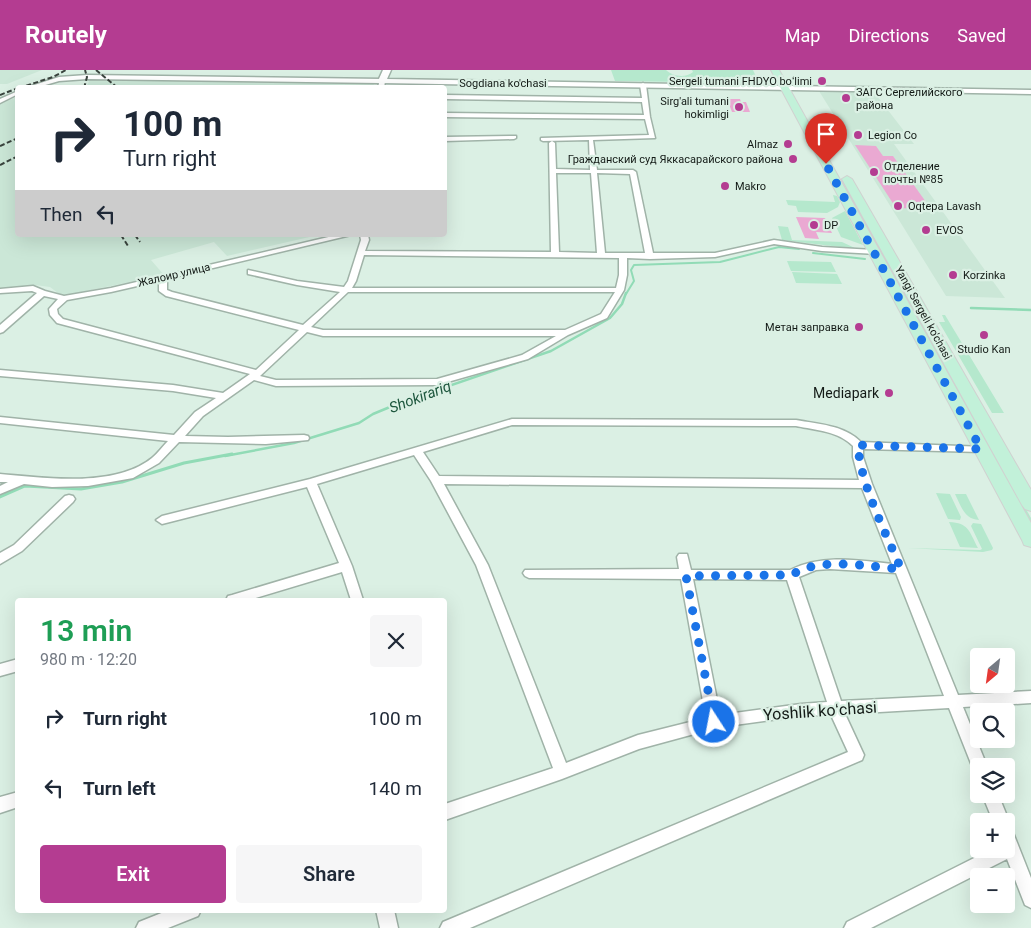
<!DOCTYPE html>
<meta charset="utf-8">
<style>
body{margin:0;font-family:Roboto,sans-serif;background:#f6f6f7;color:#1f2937;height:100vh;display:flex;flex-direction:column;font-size:19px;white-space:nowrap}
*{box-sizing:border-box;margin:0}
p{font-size:16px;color:#747a83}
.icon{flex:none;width:28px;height:28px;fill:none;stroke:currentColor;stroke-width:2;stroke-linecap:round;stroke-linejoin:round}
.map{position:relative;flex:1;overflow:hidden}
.details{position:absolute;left:15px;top:528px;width:432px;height:315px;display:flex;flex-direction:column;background:#fff;border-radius:5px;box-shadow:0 5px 20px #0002}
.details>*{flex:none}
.hud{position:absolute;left:15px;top:15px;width:432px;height:152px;border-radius:5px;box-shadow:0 5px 20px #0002;background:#fff;color:#1f2937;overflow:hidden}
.needle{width:32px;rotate:209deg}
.tools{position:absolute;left:970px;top:578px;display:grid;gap:10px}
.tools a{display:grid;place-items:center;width:45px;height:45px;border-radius:5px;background:#fff;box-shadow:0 5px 20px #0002;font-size:25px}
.pin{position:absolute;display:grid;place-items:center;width:42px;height:42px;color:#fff;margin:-51px -21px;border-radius:50% 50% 50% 0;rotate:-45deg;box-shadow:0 0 5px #0007}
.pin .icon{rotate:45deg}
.me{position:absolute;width:55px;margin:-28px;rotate:349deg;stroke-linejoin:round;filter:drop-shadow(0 0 4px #0008)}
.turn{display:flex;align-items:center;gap:18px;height:105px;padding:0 25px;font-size:22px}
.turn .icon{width:65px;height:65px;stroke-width:2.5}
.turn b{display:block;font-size:35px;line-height:42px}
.then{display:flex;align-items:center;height:48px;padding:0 25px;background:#0003;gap:10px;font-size:19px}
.round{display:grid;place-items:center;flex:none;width:52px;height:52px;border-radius:5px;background:#f6f6f7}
.overview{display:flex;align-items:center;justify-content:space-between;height:85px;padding:0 25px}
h1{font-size:30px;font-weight:600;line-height:38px;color:#1e9e55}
.cta{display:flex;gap:10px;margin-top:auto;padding:10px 25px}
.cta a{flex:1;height:58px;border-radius:5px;background:#b43c91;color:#fff;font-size:20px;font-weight:600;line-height:58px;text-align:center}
.cta a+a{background:#f6f6f7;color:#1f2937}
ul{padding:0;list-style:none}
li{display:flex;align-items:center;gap:15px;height:70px;padding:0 25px}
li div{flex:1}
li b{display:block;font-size:19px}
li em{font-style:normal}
header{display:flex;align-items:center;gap:30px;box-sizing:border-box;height:70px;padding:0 25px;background:#b43c91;color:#fff}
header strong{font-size:24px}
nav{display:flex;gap:28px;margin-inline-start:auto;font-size:18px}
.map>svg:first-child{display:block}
.built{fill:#cbe7d7}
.green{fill:#b5e8cd}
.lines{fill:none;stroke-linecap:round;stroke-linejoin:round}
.stream-far2{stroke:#91dbb6;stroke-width:2}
.stream-far1{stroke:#91dbb6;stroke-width:2.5}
.stream{stroke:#91dbb6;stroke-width:3}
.building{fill:#eaa9d2}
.street-casing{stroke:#a0b3a8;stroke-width:3}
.secondary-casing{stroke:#a0b3a8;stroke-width:3}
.primary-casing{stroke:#d0d1d0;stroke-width:2}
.street{fill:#fff;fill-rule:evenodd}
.secondary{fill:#fff;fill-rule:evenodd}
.primary{fill:#c2f1d9;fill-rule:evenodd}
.rail{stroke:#39433d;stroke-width:2;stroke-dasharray:5 2.5;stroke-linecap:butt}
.route{stroke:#1a73e8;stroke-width:9;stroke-dasharray:0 16.2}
.poi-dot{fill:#b43c91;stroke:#dbf0e4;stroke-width:2}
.labels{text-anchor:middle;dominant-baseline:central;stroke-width:4.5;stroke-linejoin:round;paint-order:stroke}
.far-poi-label{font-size:11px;fill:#131a16;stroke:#dbf0e4;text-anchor:start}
.far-street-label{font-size:11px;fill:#131a16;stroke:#dbf0e4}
.poi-label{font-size:14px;fill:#131a16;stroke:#dbf0e4;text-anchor:end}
.water-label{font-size:15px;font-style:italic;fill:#1f583f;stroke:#dbf0e4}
.near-street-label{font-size:16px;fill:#131a16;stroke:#dbf0e4}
</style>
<header>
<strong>Routely</strong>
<nav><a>Map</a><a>Directions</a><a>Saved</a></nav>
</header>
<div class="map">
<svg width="1031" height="858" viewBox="0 0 1031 858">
<rect width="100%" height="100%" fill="#dbf0e4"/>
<path class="built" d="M0,0h42l-35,14h-7z
M90,9h14l270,4 -1,5h-287z
M819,21l55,1 40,52h-20l111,154 -59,-2z
M17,27l1,138h300l-91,21 -13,-14 -63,18 13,15 -102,21 -12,-9 -15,-2 -35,3v-184z"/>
<path class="green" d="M611,0h55c7,7 20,8 27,2l-1,-2h61l6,13 -144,-2z
M833,125l4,1 3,6 -2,5 -11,6 -29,-1 -2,-6 -8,-1 -2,-5 49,2z
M845,141l18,34 -22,-8 -9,-19z
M778,156l10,1 4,13 50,2 15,7 -75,-9z
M787,191l44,1 5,10 -45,-1z
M792,202l45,2 5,10 -46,-1z
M899,219h4l128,229v11z
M942,245h3l59,98h-12l-53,-91h6z
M936,423l14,1 11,23 -1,3 -12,-1z
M955,424h11l13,26c-15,-1 -18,-14 -24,-26z
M949,452c20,1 20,9 29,26l-18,-1z
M973,453l8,1 12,24 -1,2 -9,2 -75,-4 72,2 2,-1 -11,-23z"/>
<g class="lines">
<path class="stream-far2" d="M813,183l52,6
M626,224l8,-13 -3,-11 3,-5 86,-3 59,-15 20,2"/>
<path class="stream-far1" d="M971,238l60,2
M225,386l69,-13 65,-20 14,-9 29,-12 149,-51 59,-33 12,-14 4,-11"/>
<path class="stream" d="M0,427l25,-11 56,3 41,-7 62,-19 48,-9"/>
</g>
<path class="building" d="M727,29h13l1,3h5l4,10h-18z
M855,75l21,1 7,10h10l38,53 -35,-1z
M796,147l29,1 7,15 -16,-1 3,7 -14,-1z"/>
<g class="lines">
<defs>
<path id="street" d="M87,5l295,4 3,2 -1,7h-6l1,-5 -292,-4 -28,2 -24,7h-10l34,-11z
M643,13l3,2 4,32 5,21 -62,2 4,30h36l3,2 17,81h62l59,-13 48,7 52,3 4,2 -1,2 -55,-3 -48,-7 -59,13 -65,2 -23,-1v17l-3,15 -17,28 -39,17 -40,24 -91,26 -161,1 -22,-6 -51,36 -18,20 43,1 76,-2 4,1 1,2 -1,2 -42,4 -87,-2 -20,21 -26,15 -45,8 -36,1 -28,-3 -24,10v-8l8,-4h-8v-8c44,4 115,14 152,-16 6,-5 11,-12 16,-17l-168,-18v-6l174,18 21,-23 21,-14 -43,-7 -173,-15v-6l173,15 50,8 27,-19 -193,-51 -7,-8 -1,-6 9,-10 -14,-3 -41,36 -3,1v-8l37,-32 -5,-2 -32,2v-4l33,-3 12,5 19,5 47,-8 226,-53h14l-184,44v11l5,2 131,33 37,-33 -43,-7 -49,-11v-4l49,11 47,6 4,-6 13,-41 -1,-5h8l1,5 -4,11 186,1 -2,-109 3,-2 3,2 1,26 34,1 -1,-30 -46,1 -2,-1v-2l108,-3 -4,-16 -200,-2v-4l199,2 -2,-13 -197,-3v-4l197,3 -2,-13zM556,103h35l6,80 -38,-1zM597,103l33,1 15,79h-40zM364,185l255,3v17l-3,13h-264l4,-7zM159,211v10l7,5 133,34 -43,40 -193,-51 -5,-5 -1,-5 10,-9 44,-8zM348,222h267l-14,22 -36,16h-242l-12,-3zM307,262l16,4h233l-34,19 -85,24 -161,1 -16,-4z
M18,21v3l-18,9v-4z
M516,66v2l-2,1 -69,2v-4z
M512,349l284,1c22,4 48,5 65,22l124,5 1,2 -5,3 -118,-3v8l9,27 86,211 73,-4v12l-68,4 24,59h-8v7l-5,-2 -25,-63 -104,6 19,41 -2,5 -392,168h-30l3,-6 405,-170 -17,-37 -30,1 -81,11 -81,22 -77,30 -117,41v-16l108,-36 -77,-203 -45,-84 -17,-26 -97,29 35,82 11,34h-12l-9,-28 -93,28h-23l2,-4 4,-1 107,-32 -32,-76 -145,37 -6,-4 6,-4 148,-37zM512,355l284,1c20,4 42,5 57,20v11l6,23 -420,-4 -16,-24zM444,414l418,4 30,76c-34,-4 -70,-10 -102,6h-99l-4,-16h-8l-2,3 2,12 -154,1 -2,3 2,3 4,2 152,1 25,139 -68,17 -72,28 -78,-198zM830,499l66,4 48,123 -103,5 -42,-124 17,-7zM693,509l94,1 40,122 -26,2 -81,11z
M69,425l4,1 2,3 -2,3 -51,49 -22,13v-11l14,-8 51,-49z
M18,589v12l-18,5v-12z
M18,722v15l-18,6v-16z
M982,724h16l11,27 -2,6 -1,-6h-13z
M1006,758l6,2 19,48v30l-6,-3 -18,-46 -136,69h-27l3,-6 145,-73h14z
M169,840h32l-3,6 -30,12h-32l3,-6z
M376,840h18l4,18h-18z"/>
<path id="secondary" d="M383,0h8l-4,9 644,11v4l-649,-11 -4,-2z"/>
<path id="primary" d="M771,0h8l252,453v24l-7,-2 -2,-5z
M847,106l5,3 179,311v21l-6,-2 -3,-4 -180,-326z"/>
</defs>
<use href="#street" class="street-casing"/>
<use href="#secondary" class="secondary-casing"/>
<use href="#primary" class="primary-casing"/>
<use href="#street" class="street"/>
<use href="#secondary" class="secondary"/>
<use href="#primary" class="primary"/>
<path class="rail" d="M96,0l22,18
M19,18l34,-11 13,-7
M84,18l3,-11 -2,-7
M0,25l18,-7
M0,76l18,-8
M0,95l18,-9
M121,165l7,11
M135,165l5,7"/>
</g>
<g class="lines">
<path class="route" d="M714,652l-28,-146 106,-1c27,-19 78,-8 109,-6 -15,-36 -41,-85 -43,-124l123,4 -155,-285"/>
</g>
<g class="poi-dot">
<circle cx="822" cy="11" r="5"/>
<circle cx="846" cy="28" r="5"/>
<circle cx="739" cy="37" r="5"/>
<circle cx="858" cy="65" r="5"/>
<circle cx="788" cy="74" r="5"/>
<circle cx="793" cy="89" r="5"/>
<circle cx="874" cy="102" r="5"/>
<circle cx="725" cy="116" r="5"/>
<circle cx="898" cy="136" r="5"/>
<circle cx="814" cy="155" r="5"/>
<circle cx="926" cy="160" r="5"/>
<circle cx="953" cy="205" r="5"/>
<circle cx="859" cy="257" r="5"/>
<circle cx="984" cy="265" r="5"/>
<circle cx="889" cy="323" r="5"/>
</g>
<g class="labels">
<g class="far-poi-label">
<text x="812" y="11" text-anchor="end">Sergeli tumani FHDYO boʻlimi</text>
<text x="856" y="22">ЗАГС Сергелийского<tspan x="856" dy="13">района</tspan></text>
<text x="729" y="31" text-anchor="end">Sirg'ali tumani<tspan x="729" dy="13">hokimligi</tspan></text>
<text x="868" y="65">Legion Co</text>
<text x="778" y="74" text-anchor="end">Almaz</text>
<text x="783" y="89" text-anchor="end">Гражданский суд Яккасарайского района</text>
<text x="884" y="96">Отделение<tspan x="884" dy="13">почты №85</tspan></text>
<text x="735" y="116">Makro</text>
<text x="908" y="136">Oqtepa Lavash</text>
<text x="824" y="155">DP</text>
<text x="936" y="160">EVOS</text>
<text x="963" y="205">Korzinka</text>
<text x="849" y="257" text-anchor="end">Метан заправка</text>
<text x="984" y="279" text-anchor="middle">Studio Kan</text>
</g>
<g class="far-street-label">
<text x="503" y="13">Sogdiana ko'chasi</text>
<text transform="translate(174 205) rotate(-13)">Жалоир улица</text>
<text transform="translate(923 243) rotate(61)">Yangi Sergeli ko'chasi</text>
</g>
<g class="poi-label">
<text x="879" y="323">Mediapark</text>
</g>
<g class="water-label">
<text transform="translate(420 327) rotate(-21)">Shokirariq</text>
</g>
<g class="near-street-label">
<text transform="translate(820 641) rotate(-4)">Yoshlik koʻchasi</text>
</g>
</g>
</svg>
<div class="tools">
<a><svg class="needle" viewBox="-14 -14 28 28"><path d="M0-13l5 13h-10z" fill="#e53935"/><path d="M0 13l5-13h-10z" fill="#747a83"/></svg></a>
<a><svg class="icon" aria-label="search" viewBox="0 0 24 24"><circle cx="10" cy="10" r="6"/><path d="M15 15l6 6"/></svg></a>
<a><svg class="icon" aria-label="layers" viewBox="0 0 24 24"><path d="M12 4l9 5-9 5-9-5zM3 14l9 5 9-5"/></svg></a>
<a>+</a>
<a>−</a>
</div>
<div class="pin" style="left:826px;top:94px;background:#d93025"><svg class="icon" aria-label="arrive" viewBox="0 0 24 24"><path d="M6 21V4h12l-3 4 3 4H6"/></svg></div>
<svg class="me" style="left:714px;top:652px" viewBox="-20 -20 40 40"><circle r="17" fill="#1a73e8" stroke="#fff" stroke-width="3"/><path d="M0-11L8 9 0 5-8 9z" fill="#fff"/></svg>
<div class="hud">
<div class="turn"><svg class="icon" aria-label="right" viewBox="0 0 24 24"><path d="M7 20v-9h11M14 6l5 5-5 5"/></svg><div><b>100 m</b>Turn right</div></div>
<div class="then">Then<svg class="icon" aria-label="left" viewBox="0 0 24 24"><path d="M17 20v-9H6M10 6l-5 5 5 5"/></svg></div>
</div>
<section class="details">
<div class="overview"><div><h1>13 min</h1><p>980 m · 12:20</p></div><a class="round"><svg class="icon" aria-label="close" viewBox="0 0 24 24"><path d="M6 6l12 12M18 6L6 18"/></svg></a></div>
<ul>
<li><svg class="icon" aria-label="right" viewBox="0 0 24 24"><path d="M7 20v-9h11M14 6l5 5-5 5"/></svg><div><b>Turn right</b></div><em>100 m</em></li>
<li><svg class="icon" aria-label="left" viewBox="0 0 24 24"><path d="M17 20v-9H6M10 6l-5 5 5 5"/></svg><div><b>Turn left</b></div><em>140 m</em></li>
</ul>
<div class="cta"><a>Exit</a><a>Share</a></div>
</section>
</div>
